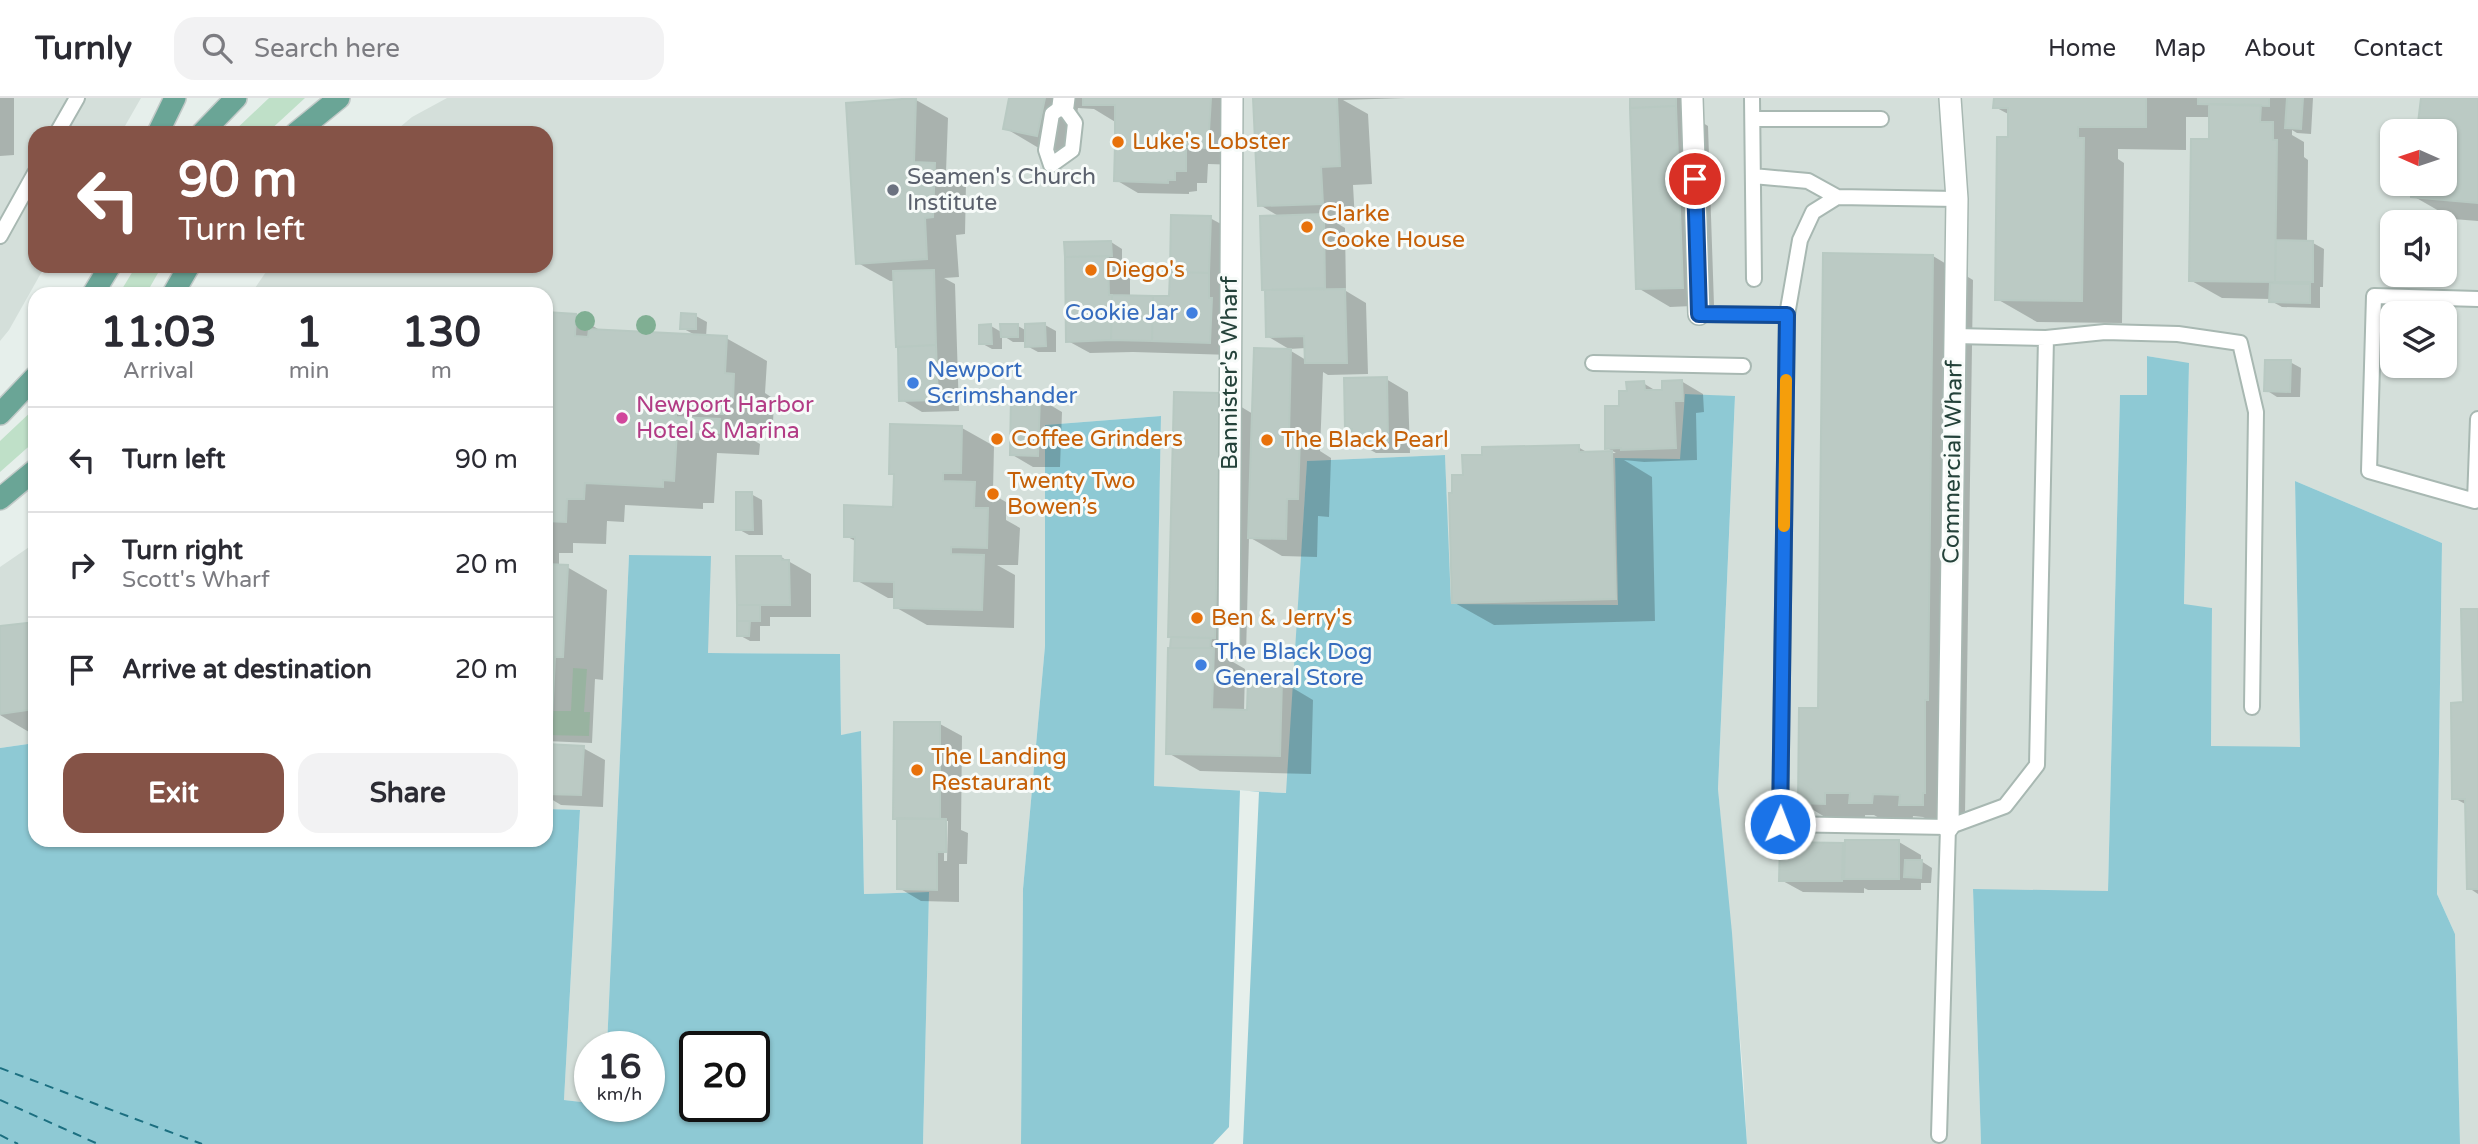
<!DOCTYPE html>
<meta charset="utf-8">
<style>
body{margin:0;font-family:"Varela Round",sans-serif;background:#f2f2f3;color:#2b2b33;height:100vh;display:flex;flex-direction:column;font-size:26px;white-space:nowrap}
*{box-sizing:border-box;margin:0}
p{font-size:23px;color:#7c7c81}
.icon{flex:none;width:38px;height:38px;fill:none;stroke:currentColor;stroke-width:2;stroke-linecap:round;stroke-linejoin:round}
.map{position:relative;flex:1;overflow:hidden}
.drawer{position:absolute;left:28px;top:189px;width:525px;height:560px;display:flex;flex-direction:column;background:#fff;border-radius:21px;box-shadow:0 2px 5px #0004}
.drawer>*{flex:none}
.top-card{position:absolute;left:28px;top:28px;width:525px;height:147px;border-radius:21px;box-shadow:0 2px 5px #0004;background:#855347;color:#fff;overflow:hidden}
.needle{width:46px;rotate:273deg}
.buttons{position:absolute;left:2380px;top:21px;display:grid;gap:14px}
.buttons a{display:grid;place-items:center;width:77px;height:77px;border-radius:14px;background:#fff;box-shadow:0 2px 5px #0004;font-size:35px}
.speed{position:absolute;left:574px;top:933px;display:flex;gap:14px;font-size:35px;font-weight:700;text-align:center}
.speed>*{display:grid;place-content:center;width:91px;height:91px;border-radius:50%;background:#fff;box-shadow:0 2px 5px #0004;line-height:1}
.speed small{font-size:18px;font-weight:400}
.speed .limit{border:4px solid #111;border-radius:10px;background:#fff;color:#111}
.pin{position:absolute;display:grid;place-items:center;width:60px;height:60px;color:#fff;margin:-30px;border:4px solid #fff;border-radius:50%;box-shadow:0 2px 7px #0007}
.me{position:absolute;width:77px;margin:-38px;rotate:1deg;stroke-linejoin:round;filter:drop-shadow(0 0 5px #0008)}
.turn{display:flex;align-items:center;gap:24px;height:147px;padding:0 35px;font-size:32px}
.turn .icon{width:91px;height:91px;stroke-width:2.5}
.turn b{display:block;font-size:49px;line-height:60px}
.eta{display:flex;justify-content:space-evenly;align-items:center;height:119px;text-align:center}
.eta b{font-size:42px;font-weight:700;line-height:49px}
.primary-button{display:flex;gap:14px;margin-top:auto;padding:14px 35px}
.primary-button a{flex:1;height:80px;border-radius:21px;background:#855347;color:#fff;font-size:28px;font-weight:700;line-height:80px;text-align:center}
.primary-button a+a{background:#f2f2f3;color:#2b2b33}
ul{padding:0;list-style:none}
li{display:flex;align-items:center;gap:21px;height:105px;padding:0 35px;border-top:2px solid #e1e1e2}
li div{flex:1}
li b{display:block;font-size:26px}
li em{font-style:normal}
header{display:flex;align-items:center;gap:42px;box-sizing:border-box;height:98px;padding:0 35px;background:#fff;border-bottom:2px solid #e1e1e2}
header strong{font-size:33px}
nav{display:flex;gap:38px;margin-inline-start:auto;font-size:24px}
.search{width:490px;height:63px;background:#f2f2f3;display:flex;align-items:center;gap:18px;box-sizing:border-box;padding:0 24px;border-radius:21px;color:#7c7c81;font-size:26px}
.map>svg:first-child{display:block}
.built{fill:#d4dfda;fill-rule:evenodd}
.green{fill:#bfe0c8}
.water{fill:#8ec9d4;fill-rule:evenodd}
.pier{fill:#e6efeb}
.shadow{fill:#0003;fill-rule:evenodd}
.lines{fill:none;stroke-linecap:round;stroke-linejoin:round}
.ferry{stroke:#1c6f80;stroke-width:2;stroke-dasharray:9 7;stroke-linecap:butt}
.building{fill:#bbcac4;stroke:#b8c9c2;stroke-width:2}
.service-casing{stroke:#a8b8b2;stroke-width:18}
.minor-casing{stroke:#a8b8b2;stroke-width:24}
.primary-casing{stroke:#c2cac8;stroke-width:24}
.service{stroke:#fff;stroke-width:14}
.minor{stroke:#fff;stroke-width:21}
.primary{stroke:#6aa596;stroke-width:21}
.tree{fill:#80af93}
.route-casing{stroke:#114b97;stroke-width:18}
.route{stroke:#1a73e8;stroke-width:12}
.slow{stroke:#f59e0b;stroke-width:12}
.food-dot{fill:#e8710a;stroke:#f7fbf9;stroke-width:2.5}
.worship-dot{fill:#6b7280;stroke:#f7fbf9;stroke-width:2.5}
.shop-dot{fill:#3f7fe0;stroke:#f7fbf9;stroke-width:2.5}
.hotel-dot{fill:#d1479c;stroke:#f7fbf9;stroke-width:2.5}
.labels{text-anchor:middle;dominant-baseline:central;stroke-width:6;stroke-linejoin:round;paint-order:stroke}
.food-label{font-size:23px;fill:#c56008;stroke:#f7fbf9;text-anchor:start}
.worship-label{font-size:23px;fill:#5b616d;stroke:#f7fbf9;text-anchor:start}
.shop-label{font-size:23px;fill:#366cbe;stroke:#f7fbf9;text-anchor:start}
.street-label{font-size:23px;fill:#24423a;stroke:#f7fbf9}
.hotel-label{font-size:23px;fill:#b23c85;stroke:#f7fbf9;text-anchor:start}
</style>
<header>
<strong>Turnly</strong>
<div class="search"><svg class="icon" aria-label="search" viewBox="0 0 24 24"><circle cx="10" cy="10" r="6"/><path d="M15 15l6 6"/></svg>Search here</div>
<nav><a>Home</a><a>Map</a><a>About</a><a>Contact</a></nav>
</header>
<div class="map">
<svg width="2478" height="1046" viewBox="0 0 2478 1046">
<rect width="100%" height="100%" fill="#e6efeb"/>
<path class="built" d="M0,0h141l-20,35h-86v133h10l-36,64 -9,11z
M447,0h2031v1046h-18l-5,-210 -18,-40 5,-351 -147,-62 5,267 -89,-1 1,-139 -28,-3 5,-241 -41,-8 -1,39h-27l-12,496 -135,-1 8,254h-234l-4,-72 -25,-283 17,-392 -49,-3 -5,65h-66l4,146 -169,-1 -5,-149 -138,6 -20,332 -134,-7 8,-370 -116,9v221l-22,243 -2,255h-98l6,-252 -65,2 -3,-162 -20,3 -1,-80 -133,-2 -78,-98 -22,491h-17v57l-26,-3 16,-289 -34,-2v-515h-295l19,-28h276v-133h-153l19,-16zM2392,33h53v53h-53zM2392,124h53v53h-53zM2392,215h53v53h-53z
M35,445v200l-35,5v-181z"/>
<path class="green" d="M269,0h36l-38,35h-35z
M136,168h26l-16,28h-27z
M35,310v33l-35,31v-31z
M573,570l14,1 -3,43h6l-1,24 -43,-1v-15h6v-9h19z"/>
<path class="water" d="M2147,258l42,7 -5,241 28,4 -1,138 89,1 -5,-266 147,62 -5,351 18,40 5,210h-479l-8,-255 135,2 12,-496h27z
M1685,296l50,2 -17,393 14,144 15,211h-726l2,-255 22,-243v-221l116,-9 -7,370 132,7 21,-332 138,-6 6,149 167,1 -3,-147 65,1z
M629,457l82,1 -3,97 132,1 1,81 20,-4 3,163 65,-2 -6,252h-923v-396l35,-5v97h511v-31l34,1 -16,290 26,3v3h59v-60h-42zM695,948h59v60h-59z"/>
<path class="pier" d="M1240,692l19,2 -16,352h-30l16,-17z"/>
<path class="shadow" d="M0,0h14v57l-14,1z
M1011,0h232l-3,67 -32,-1 -1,19h-10v8l-8,1v2l-51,-1 -22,-13 1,-57 -23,-14 -16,-1 -9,45 -32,-6 -32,-19z
M1287,0h119l-63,2 25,14 4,70 -19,1 2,36 -20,1 10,6 1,63 20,12 2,71 -40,1 -5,-3 -3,79 11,7 -2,59 -11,-1 -1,41 -35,-1 -33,-19 -3,118h-25l24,14 -1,43h5l32,-31 32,19 -2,74 -111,-3 -32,-18 52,-359 33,20 38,-63 15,9v-12l-17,1 -22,-13v-46l-4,-1 17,-72 -20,-12z
M1631,0h66l1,22 10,6 6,179 -44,2 -32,-19z
M1995,0h318l-2,36 -14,-1 -5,-3v5l12,7v15l4,3 -1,82 6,1 11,6 -1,38h-3v21l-38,-1 -11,-6v-2l-49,-1 -32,-18 21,-140v-23h-25v33l-68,-1v10l6,4 -2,160 -85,-1 -40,-23 13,-184 -15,-8z
M2422,0h56v123l-25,-2 -40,-23 1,-12h31v-53h-26z
M916,2l32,18 -2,54 20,11 -1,51 -9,1 3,42 -15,1 11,6 4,127 -37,1 -22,-13 -5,-118h-5l-32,-18 -11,-158z
M1210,120l22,12v125l-99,-3 -43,1 -22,-12 43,-99 11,7v12h-8l16,9v27l41,1z
M1933,158l40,24 -8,535 -24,12 -18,-10 -10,-1 -1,9h-21l-17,-10h-9v11h-25l-40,-24 20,-92z
M546,216l30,2 27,16 94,4 -15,-8 14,-12 11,6 -1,15 20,1 41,23 -2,32 9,6 -1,24h-9l-1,14 -17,-1 14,8 -1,11 -42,-2 -3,50h-11v6l-78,-4 -1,17 -17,-1 -1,23 -33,-1v10h-14v14h8l40,23 -4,90 -8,-1 -3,64 -46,-2z
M1045,227l11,6v21h-18l-11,-6v-4h-14l-11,-7v14h-10l-11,-6 10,-17 12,7 15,-7 9,5z
M2290,264l11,6 -1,29h-23l-11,-7z
M1386,281l22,13 2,61h-34l-22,-12v-9l-7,-4z
M1681,283l22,13 1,18 -8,1 1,47 -53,2 -20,-2 28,17 3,144 -161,4 -41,-23 1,-107 11,-18 113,-30 12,7 26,-1 -9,-5 21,-56 15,-9 15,9z
M1040,301l22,13 -2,55h-27l-22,-13z
M962,330l32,18 -1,45h-6l19,11v18l14,8 -2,37h-21l18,10 -1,53 -87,-3 -32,-18v-9h-7l-32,-18 1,-38 -11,-6 49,-28v-32l-4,-3z
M751,396l11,6 1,35h-14l-11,-6z
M781,459l30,17v43h-41v9h-10v15h-10l-11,-6z
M2478,513v283l-9,-6 -2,-83 -13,-7z
M35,526v107l-6,1 -29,-17v-87z
M940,626l22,12 -1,94 7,3 -1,31h-8v38l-38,-1 -22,-13zM944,723h4l-1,40h-3z
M546,647l37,3 22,12 -2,47 -42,-2 -15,-9z
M1899,744l22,13v6l11,7 -1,15h-10v7h-53l-4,-2v5l-61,-1 -22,-12 62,-35 3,2z"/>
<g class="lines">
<path class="ferry" d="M0,970l202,76
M0,1002l98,44
M0,1037l18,9"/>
</g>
<path class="building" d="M916,0l-2,64 21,1 -2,54 -8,1 2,41 -71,5 -10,-161z
M1009,0h36l-8,38 -34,-7z
M1083,0h128l-3,50 -93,-3v-40h-32z
M1253,0h84l3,68 -19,1 2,37 -65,2z
M1630,0h46v8l-46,2z
M1994,0h152v29h-68v11h6l-2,163 -87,-1 2,-163h11v-29h-15z
M2198,0h71v8l-71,-2z
M2287,0h16l-2,31 -16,-1z
M2421,0h57v105l-67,-6 1,-13h33v-53h-28z
M2209,6l52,1 -1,17h13v18h4l-2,142 -86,-1 2,-142h18z
M1676,8l7,182 -47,1 -6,-181z
M1115,47l71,2v24h-11v9h-7v3l-54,-2z
M1324,116l1,74 -63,2 -2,-74z
M1171,117l40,1 -2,57 -39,-1z
M2276,142l37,1v41h-38z
M1111,143l1,15 -47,1 -1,-15z
M1823,155l110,2 -5,445h-3v93h-2v12h-24l1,-10 -27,-1 -1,9h-23l1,-10h-25v11l-27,-1 1,-95h19z
M1108,158l1,39h3l-1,45 -45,2 -1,-85z
M934,172l2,75 -40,2 -3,-76z
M1170,174l39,1v25h3l-2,45 -58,-2 1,-45h16z
M2270,185l40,1v19l-41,-1z
M1345,191l2,74h-42l-1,-27 -38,1 -1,-47z
M1112,197l41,1 -1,45 -41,-1z
M546,214l30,2 -1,22 13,1 1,-8 138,7 -2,37 9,1 -1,27h-9l-1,13 -47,-2v5l44,2 -1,14 -42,-2 -3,50 -11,-1v7l-78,-4 -1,16h-17l-1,23 -20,-1z
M681,215l15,1v15h-16z
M1045,225l1,23 -21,1v-23z
M991,226l1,20h-13v-19z
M1000,226h18v13h-17z
M936,247l2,55 -39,1 -1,-54z
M1254,250l37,1 -2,88h11l-2,62h-11l-1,40 -38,-1z
M2265,262h26l-1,32 -26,-1z
M1387,279l1,64 -36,1v-13h-7l-1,-51z
M1682,282l1,21h-9l2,47 -55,2v-2l-16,1v-43h14v-15h8l-1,-9 18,-1 1,9h17v-9z
M1174,294l46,1 -5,245 -47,-1z
M1011,299h29l-2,59 -28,-1z
M890,326l72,2 -1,47h-18v8l32,1 -1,26h14l-1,40 -36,-1v7l33,1 -2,55 -88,-2v-26l-40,-1 1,-44h-11v-32l49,2 1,-33h-5z
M1579,347v7l33,-1 4,148 -164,4 -3,-110h3v-18h11l-1,-20h20v-8z
M736,394h16l1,38h-17z
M736,458h45l1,4h7l1,45h-53z
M546,466l22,1 -5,92h-8l-3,64 -6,-1z
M737,507h23v16h-23z
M2461,511h17v280h-11l-2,-90h-13l-1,-96 12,-1z
M737,523h13l-1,15h-12z
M35,524v87l-35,5v-88z
M1171,539l40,1 -1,10h-40z
M1168,550h46l-2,61 35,1 1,-31 34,1 -2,76 -114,-2z
M894,624h46v97h-47z
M546,646l38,2 -3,49 -35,-1z
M897,720l49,1v33h-9v38l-40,-1z
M1845,742h54v39h-55z
M1780,744l63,1 -1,38h-63z
M1905,762h17l-1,18 -17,-1z"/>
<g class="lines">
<defs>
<path id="service" d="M1752,0l2,181
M1063,8l12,17 -3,27 -21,15 -5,-15 6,-36z
M1753,21h128
M57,35l20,-35
M1753,78l55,5 29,16
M0,138l35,-63
M2478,201l-104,-3 -5,175 106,30 3,-82
M1699,216l88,1
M1954,238l92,2 -9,427 -32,41 -57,21 -168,-3 7,-509 13,-75 13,-28 24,-15 120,2
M2046,240l59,-6 73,2 62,9 16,69 -4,295
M1593,265l150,3
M1939,1037l9,-308"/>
<path id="minor" d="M1692,0l7,216
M1063,8l1,-8
M1229,550l3,-550
M1948,729l9,-628 -7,-101"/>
<path id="primary" d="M158,35l17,-35
M202,35l34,-35
M296,35l43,-35
M93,196l17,-28
M173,196l16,-28
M0,316l35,-37
M0,401l35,-29"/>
</defs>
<use href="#service" class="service-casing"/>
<use href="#minor" class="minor-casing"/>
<use href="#primary" class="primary-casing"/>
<use href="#service" class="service"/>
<use href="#minor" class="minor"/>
<use href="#primary" class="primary"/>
</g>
<g class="tree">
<circle cx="585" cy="223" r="10"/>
<circle cx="646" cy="227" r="10"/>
</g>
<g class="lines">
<defs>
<path id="route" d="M1695,81l4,135 88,1 -7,509"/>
</defs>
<use href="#route" class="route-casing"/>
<use href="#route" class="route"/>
<path class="slow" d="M1784,428l2,-146"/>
</g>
<g class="food-dot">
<circle cx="1118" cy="44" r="7"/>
<circle cx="1307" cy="129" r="7"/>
<circle cx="1091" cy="172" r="7"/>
<circle cx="997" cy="341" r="7"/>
<circle cx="1267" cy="342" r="7"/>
<circle cx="993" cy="396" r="7"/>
<circle cx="1197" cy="520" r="7"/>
<circle cx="917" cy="672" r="7"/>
</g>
<circle class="worship-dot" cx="893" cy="92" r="7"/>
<g class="shop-dot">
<circle cx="1192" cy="215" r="7"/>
<circle cx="913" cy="285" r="7"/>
<circle cx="1201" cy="567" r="7"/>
</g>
<circle class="hotel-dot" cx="622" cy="320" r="7"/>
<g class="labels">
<g class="food-label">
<text x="1132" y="44">Luke's Lobster</text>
<text x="1321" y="116">Clarke<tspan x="1321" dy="26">Cooke House</tspan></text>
<text x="1105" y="172">Diego's</text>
<text x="1011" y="341">Coffee Grinders</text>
<text x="1281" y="342">The Black Pearl</text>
<text x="1007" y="383">Twenty Two<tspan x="1007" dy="26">Bowen’s</tspan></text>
<text x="1211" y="520">Ben &amp; Jerry's</text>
<text x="931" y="659">The Landing<tspan x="931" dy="26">Restaurant</tspan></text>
</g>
<g class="worship-label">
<text x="907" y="79">Seamen's Church<tspan x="907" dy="26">Institute</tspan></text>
</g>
<g class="shop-label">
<text x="1178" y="215" text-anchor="end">Cookie Jar</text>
<text x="927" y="272">Newport<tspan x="927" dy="26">Scrimshander</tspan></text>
<text x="1215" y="554">The Black Dog<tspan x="1215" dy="26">General Store</tspan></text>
</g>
<g class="street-label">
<text transform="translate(1230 275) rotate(-90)">Bannister's Wharf</text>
<text transform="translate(1953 364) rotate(-89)">Commercial Wharf</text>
</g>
<g class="hotel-label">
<text x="636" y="307">Newport Harbor<tspan x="636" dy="26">Hotel &amp; Marina</tspan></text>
</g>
</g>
</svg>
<div class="buttons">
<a><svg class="needle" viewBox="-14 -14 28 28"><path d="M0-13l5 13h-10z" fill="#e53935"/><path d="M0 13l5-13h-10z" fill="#7c7c81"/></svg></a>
<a><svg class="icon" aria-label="sound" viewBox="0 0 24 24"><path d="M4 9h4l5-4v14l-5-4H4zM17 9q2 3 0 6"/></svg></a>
<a><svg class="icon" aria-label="layers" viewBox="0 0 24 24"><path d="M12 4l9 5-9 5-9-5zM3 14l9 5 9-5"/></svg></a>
</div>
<div class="speed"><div>16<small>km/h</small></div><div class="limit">20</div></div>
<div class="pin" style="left:1695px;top:81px;background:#d93025"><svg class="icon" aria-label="arrive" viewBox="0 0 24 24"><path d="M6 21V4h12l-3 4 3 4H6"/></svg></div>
<svg class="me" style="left:1780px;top:726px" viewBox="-20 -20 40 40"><circle r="17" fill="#1a73e8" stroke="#fff" stroke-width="3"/><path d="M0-11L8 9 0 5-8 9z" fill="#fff"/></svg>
<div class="top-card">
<div class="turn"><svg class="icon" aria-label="left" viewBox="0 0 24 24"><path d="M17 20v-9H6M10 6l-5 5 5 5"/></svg><div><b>90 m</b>Turn left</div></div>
</div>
<section class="drawer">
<div class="eta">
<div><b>11:03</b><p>Arrival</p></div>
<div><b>1</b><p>min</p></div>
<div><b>130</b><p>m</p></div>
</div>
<ul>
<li><svg class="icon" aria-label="left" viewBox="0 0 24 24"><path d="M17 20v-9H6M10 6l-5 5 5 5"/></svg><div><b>Turn left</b></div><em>90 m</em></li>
<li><svg class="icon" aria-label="right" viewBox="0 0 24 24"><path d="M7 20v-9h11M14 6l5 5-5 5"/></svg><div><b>Turn right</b><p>Scott's Wharf</p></div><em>20 m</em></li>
<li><svg class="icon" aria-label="arrive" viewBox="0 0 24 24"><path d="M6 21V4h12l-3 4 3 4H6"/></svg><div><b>Arrive at destination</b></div><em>20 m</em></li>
</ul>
<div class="primary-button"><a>Exit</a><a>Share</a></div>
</section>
</div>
